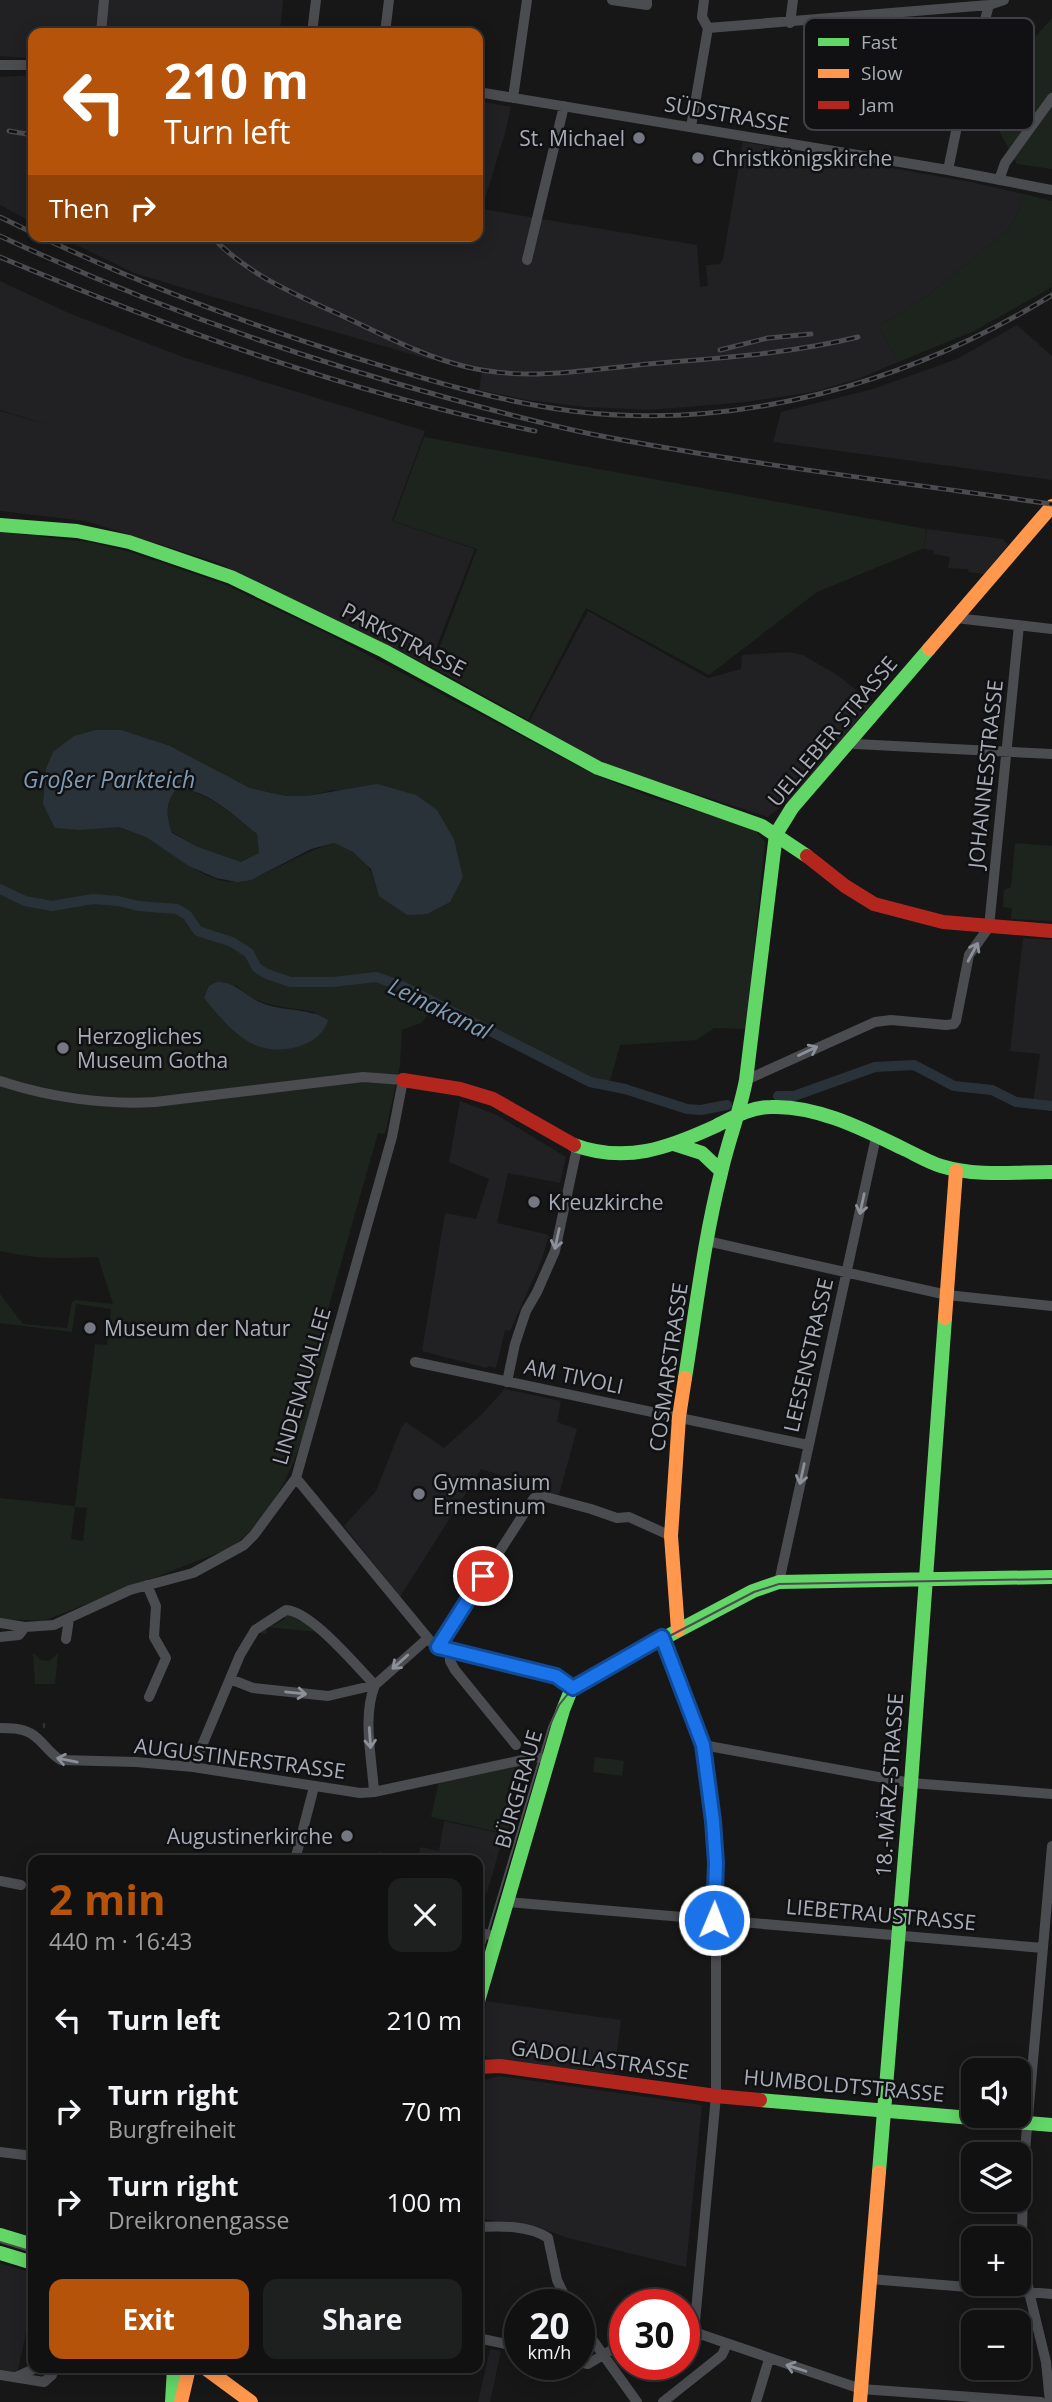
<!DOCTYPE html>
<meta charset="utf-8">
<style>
body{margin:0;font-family:"Open Sans",sans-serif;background:#1e1f1f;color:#f1f3f6;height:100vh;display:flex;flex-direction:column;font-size:26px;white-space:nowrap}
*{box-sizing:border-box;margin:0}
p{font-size:23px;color:#9c9d9f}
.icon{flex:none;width:38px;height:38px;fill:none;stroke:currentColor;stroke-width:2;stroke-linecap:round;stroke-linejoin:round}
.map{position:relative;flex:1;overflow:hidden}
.side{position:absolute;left:28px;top:1855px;width:455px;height:518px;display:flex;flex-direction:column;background:#111;border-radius:14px;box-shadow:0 4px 18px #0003,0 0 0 2px #303131}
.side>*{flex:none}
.banner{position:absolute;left:28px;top:28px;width:455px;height:214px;border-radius:14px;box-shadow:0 4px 18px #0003,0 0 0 2px #303131;background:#b45309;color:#fff;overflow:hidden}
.fabs{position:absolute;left:961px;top:2058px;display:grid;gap:14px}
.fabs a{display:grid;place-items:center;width:70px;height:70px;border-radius:14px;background:#111;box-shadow:0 4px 18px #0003,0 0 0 2px #303131;font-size:35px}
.speed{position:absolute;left:504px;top:2289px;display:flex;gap:14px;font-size:35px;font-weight:700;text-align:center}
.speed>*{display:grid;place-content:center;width:91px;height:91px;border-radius:50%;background:#111;box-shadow:0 4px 18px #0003,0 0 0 2px #303131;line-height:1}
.speed small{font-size:18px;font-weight:400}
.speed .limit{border:10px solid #d22;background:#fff;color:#111}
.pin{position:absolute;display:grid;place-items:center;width:60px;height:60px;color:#fff;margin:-30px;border:4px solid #fff;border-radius:50%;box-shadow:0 2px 7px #0007}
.me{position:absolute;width:77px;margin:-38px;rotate:1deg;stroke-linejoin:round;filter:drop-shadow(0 0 5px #0008)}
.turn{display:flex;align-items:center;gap:24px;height:147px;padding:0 21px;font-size:32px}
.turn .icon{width:91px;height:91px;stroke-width:2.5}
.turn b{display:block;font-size:49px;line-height:60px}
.then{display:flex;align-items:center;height:66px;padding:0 21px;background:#0003;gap:14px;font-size:26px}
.round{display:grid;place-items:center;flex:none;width:74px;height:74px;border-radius:14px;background:#1e1f1f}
.headline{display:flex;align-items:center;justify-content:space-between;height:119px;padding:0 21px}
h1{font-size:42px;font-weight:700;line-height:52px;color:#b45309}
.button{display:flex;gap:14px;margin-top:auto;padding:14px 21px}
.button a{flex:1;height:80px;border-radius:14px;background:#b45309;color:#fff;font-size:28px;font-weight:700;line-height:80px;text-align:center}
.button a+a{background:#1e1f1f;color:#f1f3f6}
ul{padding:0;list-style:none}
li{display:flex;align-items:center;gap:21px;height:91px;padding:0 21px}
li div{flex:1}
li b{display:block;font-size:26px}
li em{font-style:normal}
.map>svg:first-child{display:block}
.built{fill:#212123}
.green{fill:#1d241e;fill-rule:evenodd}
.water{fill:#2a3239;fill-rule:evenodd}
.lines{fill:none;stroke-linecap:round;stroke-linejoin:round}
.stream{stroke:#2a3239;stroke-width:2.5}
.canal{stroke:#2a3239;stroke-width:10}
.street{stroke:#4b4c50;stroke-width:10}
.fast{stroke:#63d668;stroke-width:14}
.slow{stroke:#ff974d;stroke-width:14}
.jam{stroke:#b3261e;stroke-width:14}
.tram{stroke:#4b4c4f;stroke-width:2}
.rail-casing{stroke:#4b4c4f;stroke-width:5}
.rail{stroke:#111113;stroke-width:2.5;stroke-dasharray:8;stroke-linecap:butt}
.oneway{stroke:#8c9099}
.route-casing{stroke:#114b97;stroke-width:18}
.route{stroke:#1a73e8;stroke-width:12}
.poi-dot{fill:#757880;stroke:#111113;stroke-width:2.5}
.labels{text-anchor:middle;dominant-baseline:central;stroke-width:5;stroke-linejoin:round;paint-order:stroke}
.street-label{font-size:21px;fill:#a8adb8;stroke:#111113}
.poi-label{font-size:21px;fill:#a8adb8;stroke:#111113;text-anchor:start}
.water-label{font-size:23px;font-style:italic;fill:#7f9bb3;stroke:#111113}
.key{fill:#111113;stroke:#3e4045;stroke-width:2}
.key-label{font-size:19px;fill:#a8adb8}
</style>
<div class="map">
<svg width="1052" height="2402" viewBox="0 0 1052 2402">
<rect width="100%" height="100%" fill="#171717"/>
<path class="built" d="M0,0h283l-3,33h-247v25h-7l-26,-2z
M33,75v148l-33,-18v-128z
M478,101l33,6 -6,26 -23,76 215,36 3,42 8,-1 -2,-21 14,-1 3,-5 20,-117 228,40 52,12 -4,17 -11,19 -82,67 -47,29 19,36 -40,17 -45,13 -67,10 -96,8 -64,-3 -58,-7 -49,-10 4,-23 -55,-8 -238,-69 -56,-17 -76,-37h420z
M0,281l71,33 112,43 242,74 -33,90 83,28 -46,117 -213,-104 -131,-41 -85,-10v-100l49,14 -49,-15z
M1017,325l35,31v124l-279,-38 8,-30 92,-23 84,-30z
M927,529l76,10 5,6 -24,29 -15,-2 -1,-3 -20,-1 2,-11 -16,-3 -1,-4 -9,-1z
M588,611l120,67 33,-9 1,-14 46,-3 15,3 34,20 35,28 -74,90 -30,24 -131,-42 -33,-11 -76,-40z
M1023,938l29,2v223v-59l-19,-2 7,-48 -30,-3z
M460,1101l37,14 69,42 -6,26 -52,-10 -11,50 52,12 -8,27 -31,69 -5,-1 -9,38 -8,-2 -1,2 -65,-17 23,-138 31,6 13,-40 -40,-17z
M505,1389l56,12 -4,21 20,7 -19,69 -46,-19 -31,-10 -81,128 -56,-71 32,-35 25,-63 5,-6 38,26 37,-33z
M444,1821l60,13 -17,59 -8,-2 -1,3v-34h-100l1,-8 39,7 2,-12 19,4z
M485,2001l136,19 -7,54 -126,-16 -10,-9v-22z
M499,2076l203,29 -16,162 -118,-29 -28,-10 -62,-10v-136z
M0,2263l33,10v27l-16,74 -17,-3z
M490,2349l11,2 -11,51h-12z"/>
<path class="green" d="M1052,18v151l-35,-5 -20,-37 33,-84z
M1023,194l29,7v86l-78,44 -76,31 -19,-36 47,-29 82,-67 11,-19z
M424,437l502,92 -2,19 -107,44 -108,83 -123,-67 -58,112 -96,-53 45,-118 -84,-28z
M0,532l89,10 38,9 99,34 106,51 261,138 55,22 106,33 11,13 -19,187 -32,-1 -17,12 -77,5 -11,40 -43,-18 -125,-67 -20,23 -19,7 -2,35 -15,69 -7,-1 -56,197 10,4c-20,71 -38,173 -104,215l-185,72 -43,-2v-121l75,8 20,-162 12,1 4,-36 -35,-5 -4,28 -72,-9v-29l23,30 44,4 5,-26 3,-2 38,4 -15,-47c-33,2 -65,2 -98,-6zM170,746l80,42 37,8h20l27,-6 103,20 17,29 9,38 -84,19c-9,-33 -13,-39 -45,-53 -33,9 -60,31 -94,38 -33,7 -68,-32 -96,-45 -8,-3 -17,-6 -25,-9zM236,985c21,23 51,22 80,27l-61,33 -35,-27zM75,1507l12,1 -4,33 -12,-2z
M176,789c32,1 57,26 81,45l2,19 -18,9 -43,-15 -26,-15c-6,-18 -7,-27 4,-43z
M1015,843l37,3v75l-41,-2 1,-11 -9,-1 1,-17 7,-3z
M289,1613l12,9 2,-3 15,13 -51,-5 -1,7 -8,-1 12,-10 2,3 13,-7 -1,-4z
M33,1653l8,7 8,1 9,-8 -3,31h-20z
M595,1757l29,4 -2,15 -29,-4z
M521,1765l6,2 -20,67 -76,-17 8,-37z"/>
<path class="water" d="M96,730h25l49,16 80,42 36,8h21l70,-12 39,11 21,15 17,29 9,38 -13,25 -23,12 -20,1 -28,-19 -8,-27 -18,-17 -19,-9 -23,6 -60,31 -14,2 -21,-4 -27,-12 -43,-29 -27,-10 -39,3 -25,-2 -12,-24 3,-35 7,-17 21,-16zM176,789c31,-1 57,26 81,45l2,19 -18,9 -43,-15 -26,-14c-6,-19 -7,-28 4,-44z
M217,982c19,0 28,14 45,21 22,9 45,4 66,17 -8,28 -50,36 -75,24 -20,-10 -35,-29 -49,-46l5,-12z"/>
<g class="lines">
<path class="stream" d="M44,1727v-3"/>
<path class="canal" d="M0,889l25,12 27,5 41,-7 25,2 20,5 39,3 10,6 11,16 34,11 17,11 8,15 10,6 23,8h43l43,-5 26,9 188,96 35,7 62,20 14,1 26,-5
M778,1096h16l81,-29 39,-2 40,21 38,4 24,12 36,4"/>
<path class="street" d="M612,0l35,5v-5
M790,23l3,-23
M708,28l281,-23 15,-5
M101,33l3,-33
M312,33l4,-33
M385,33l4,-33
M0,65h33
M478,92l470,78 104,20
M513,98l14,-98
M691,127l17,-99 -6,-11 2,-17
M948,170l13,-63 28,-102
M999,180l6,-17 47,-65
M527,260l37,-154
M956,618l96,11
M850,741l5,3 197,10
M746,1080l129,-58 16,-2 55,5 8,-1 2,-3 13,-66 20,-28 30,-302
M0,1081c48,16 104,24 155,21l208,-25 40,3 -11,57 -96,341 -42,57 -10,10 -51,28 -63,17 -76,35 -29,2 -25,-4
M707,1241l240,54 105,11
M415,1362l393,83
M507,1382l8,-38 11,-33 11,-19 18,-41 22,-103
M296,1478l136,165 18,8 106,25 17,12
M779,1582l97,-445
M147,1585l9,21 -2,31 12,21 -17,39
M0,1637l19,-2 6,-8
M662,1637l41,108 6,35 7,83v233l-22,236
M66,1639l3,-20
M438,1647l96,-149 12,-1 45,12 26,9 12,-1 42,19
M450,1651v10l5,9 61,75
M230,1679l23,9 75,8 47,-11
M0,1728c10,0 21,0 30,5 12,6 19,21 31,27l75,2 57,5 167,26 14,-1 162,-35 13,3
M703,1745l208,38 141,11
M193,1767l47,-112 15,-25 31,-20c25,1 70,56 89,75
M374,1792c-2,-34 -12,-75 1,-107l52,-46
M295,1860l19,-73
M0,1881l21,4
M507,1902l536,46
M478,1932l19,5
M0,2152l33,4
M478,2227c22,-1 51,-2 70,11l9,42 12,25
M870,2279l182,15
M579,2321l58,81
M684,2333l10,-1 167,57 180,13
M478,2338l42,9
M579,2362l9,2 37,-22
M0,2375l44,7 8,-7 -1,-7
M18,2376l18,-8
M663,2402l59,-47 5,-11
M756,2402l13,-43
M1050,2402l-4,-40 -17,-70 -7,-52 1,-67 29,-327"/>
<path class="fast" d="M0,525l77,6 52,11 102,35 153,74 214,117 164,58 45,30
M674,1144l28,9 19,18
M574,1145c52,19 94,3 142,-19 18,-9 35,-19 55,-19 45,-2 92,22 131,41 13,6 26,14 39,18 36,11 74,6 111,6
M685,1378c11,-68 19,-138 36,-205 7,-32 19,-61 25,-93l30,-246 16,-26 137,-159
M478,2001l85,-291 8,-20 8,-7 174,-92 26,-9 273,-5
M760,2100l292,25
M879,2172l32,-389 34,-465
M0,2235l33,10
M0,2253l33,10
M172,2402l2,-34"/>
<path class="slow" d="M929,649l123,-143
M945,1318l11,-147
M678,1630l-7,-94 8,-119 6,-39
M205,2368l46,34
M181,2402l8,-34
M860,2402l19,-230"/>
<path class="jam" d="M807,856l38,30 29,18 69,18 109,9
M403,1080l57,9 33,10 81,46
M478,2067l22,-1 216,30 44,4"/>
<path class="tram" d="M478,1965l71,-238 10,-22 12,-15 43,-25 140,-73 25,-8 273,-5
M0,2242l33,10"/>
<defs>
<path id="rail" d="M9,131l24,4
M0,217l33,16
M0,236c144,67 294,120 448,162 47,13 95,26 143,36 153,30 307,48 461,70
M39,236c99,47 200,85 304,118 75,23 151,47 229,57 166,21 339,-29 480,-116
M211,236c35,37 79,56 125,77 42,19 83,42 127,53 62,16 123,4 185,-2 70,-6 141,-10 210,-27
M0,257c173,73 351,136 535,174
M720,350l48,-12 43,-4"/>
</defs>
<use href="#rail" class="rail-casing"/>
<use href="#rail" class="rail"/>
</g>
<defs><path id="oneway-shaft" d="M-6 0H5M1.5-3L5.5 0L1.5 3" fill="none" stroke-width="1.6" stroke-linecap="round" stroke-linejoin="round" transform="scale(1.75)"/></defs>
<g class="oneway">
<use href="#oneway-shaft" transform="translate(973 952) rotate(-62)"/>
<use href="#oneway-shaft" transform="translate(808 1051) rotate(-25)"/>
<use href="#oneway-shaft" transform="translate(862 1204) rotate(102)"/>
<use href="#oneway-shaft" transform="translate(557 1239) rotate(102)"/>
<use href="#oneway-shaft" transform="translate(802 1474) rotate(102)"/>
<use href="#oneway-shaft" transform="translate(400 1662) rotate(138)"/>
<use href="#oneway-shaft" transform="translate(296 1693) rotate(6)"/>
<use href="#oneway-shaft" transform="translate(370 1738) rotate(86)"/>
<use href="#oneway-shaft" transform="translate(67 1760) rotate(-169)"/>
<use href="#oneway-shaft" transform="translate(796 2368) rotate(-162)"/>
</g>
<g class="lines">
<defs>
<path id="route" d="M483,1576l-45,71 118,29 17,12 89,-51 41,108 10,76 3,42 -2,57"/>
</defs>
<use href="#route" class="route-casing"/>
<use href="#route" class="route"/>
</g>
<g class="poi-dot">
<circle cx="639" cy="138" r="7"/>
<circle cx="698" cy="158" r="7"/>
<circle cx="63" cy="1048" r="7"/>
<circle cx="534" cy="1202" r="7"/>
<circle cx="90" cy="1328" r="7"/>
<circle cx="419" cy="1494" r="7"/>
<circle cx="347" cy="1836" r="7"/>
</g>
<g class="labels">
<g class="street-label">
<text transform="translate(727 114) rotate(10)">SÜDSTRASSE</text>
<text transform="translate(404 639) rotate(27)">PARKSTRASSE</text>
<text transform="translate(832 731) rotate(-50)">UELLEBER STRASSE</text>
<text transform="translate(985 774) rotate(-84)">JOHANNESSTRASSE</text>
<text transform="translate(808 1355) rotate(-77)">LEESENSTRASSE</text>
<text transform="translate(668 1367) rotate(-82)">COSMARSTRASSE</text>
<text transform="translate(574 1376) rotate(12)">AM TIVOLI</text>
<text transform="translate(301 1386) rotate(-74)">LINDENAUALLEE</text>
<text transform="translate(240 1758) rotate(7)">AUGUSTINERSTRASSE</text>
<text transform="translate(889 1785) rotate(-86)">18.-MÄRZ-STRASSE</text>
<text transform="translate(518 1789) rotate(-74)">BÜRGERAUE</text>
<text transform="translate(881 1914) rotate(5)">LIEBETRAUSTRASSE</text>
<text transform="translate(600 2059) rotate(8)">GADOLLASTRASSE</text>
<text transform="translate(844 2085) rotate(5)">HUMBOLDTSTRASSE</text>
</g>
<g class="poi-label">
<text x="625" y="138" text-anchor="end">St. Michael</text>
<text x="712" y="158">Christkönigskirche</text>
<text x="77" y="1036">Herzogliches<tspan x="77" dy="24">Museum Gotha</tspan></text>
<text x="548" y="1202">Kreuzkirche</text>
<text x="104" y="1328">Museum der Natur</text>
<text x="433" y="1482">Gymnasium<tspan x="433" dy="24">Ernestinum</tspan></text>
<text x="333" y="1836" text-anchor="end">Augustinerkirche</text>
</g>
<g class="water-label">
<text x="109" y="779">Großer Parkteich</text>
<text transform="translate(440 1008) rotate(26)">Leinakanal</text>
</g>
</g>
<rect x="804" y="18" width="230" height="112" rx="10" class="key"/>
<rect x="818" y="38" width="31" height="8" fill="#63d668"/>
<rect x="818" y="69" width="31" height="9" fill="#ff974d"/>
<rect x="818" y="101" width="31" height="8" fill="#b3261e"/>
<g class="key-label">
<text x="861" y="49">Fast</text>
<text x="861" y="80">Slow</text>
<text x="861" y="112">Jam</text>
</g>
</svg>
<div class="fabs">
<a><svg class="icon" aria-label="sound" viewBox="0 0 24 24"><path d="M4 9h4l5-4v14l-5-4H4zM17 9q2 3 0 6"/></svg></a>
<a><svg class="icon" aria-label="layers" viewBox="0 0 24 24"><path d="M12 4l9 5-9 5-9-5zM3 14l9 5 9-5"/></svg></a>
<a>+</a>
<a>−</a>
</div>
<div class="speed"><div>20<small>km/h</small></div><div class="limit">30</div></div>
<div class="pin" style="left:483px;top:1576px;background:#d93025"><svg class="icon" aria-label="arrive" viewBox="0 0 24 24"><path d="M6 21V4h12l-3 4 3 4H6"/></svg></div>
<svg class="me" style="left:714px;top:1920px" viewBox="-20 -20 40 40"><circle r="17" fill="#1a73e8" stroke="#fff" stroke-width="3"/><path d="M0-11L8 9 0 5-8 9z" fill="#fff"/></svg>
<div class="banner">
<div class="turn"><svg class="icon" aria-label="left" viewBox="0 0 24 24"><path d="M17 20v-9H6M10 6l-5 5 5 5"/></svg><div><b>210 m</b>Turn left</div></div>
<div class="then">Then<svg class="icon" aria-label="right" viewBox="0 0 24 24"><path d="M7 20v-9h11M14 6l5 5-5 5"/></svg></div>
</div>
<section class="side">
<div class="headline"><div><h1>2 min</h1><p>440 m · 16:43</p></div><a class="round"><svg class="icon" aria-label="close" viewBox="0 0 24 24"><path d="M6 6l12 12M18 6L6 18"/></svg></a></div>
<ul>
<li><svg class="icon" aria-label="left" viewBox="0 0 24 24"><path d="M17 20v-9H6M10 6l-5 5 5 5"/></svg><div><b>Turn left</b></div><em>210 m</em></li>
<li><svg class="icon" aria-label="right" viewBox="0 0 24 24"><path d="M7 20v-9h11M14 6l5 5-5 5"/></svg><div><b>Turn right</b><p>Burgfreiheit</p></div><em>70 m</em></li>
<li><svg class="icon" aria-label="right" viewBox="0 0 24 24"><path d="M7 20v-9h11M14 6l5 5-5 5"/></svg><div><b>Turn right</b><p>Dreikronengasse</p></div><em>100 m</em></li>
</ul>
<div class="button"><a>Exit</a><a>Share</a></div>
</section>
</div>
